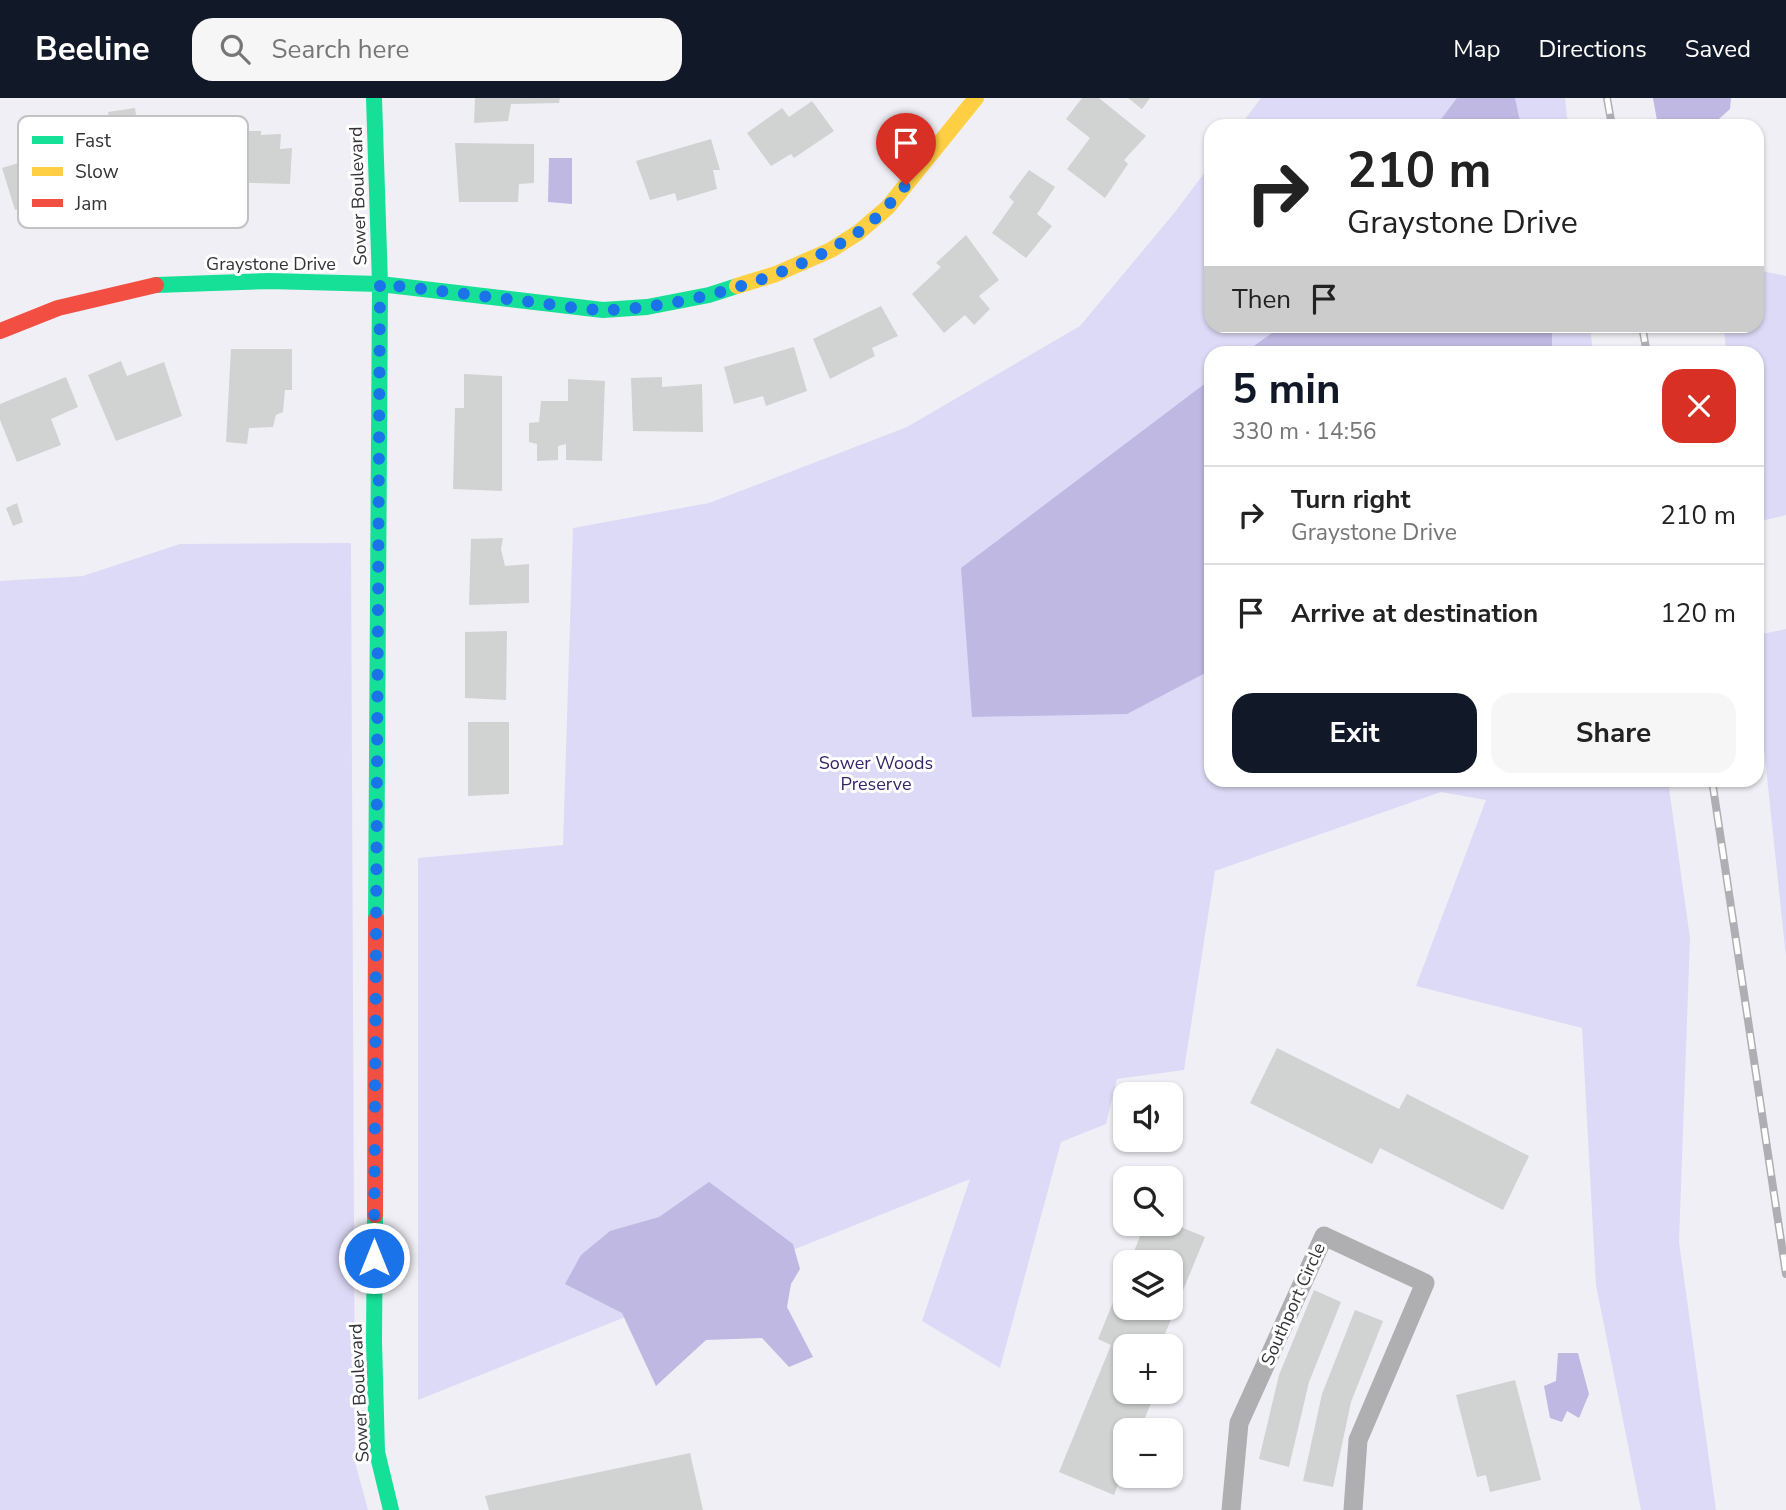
<!DOCTYPE html>
<meta charset="utf-8">
<style>
body{margin:0;font-family:"Nunito Sans",sans-serif;background:#f6f6f6;color:#222;height:100vh;display:flex;flex-direction:column;font-size:26px;white-space:nowrap}
*{box-sizing:border-box;margin:0}
p{font-size:23px;color:#767676}
.icon{flex:none;width:38px;height:38px;fill:none;stroke:currentColor;stroke-width:2;stroke-linecap:round;stroke-linejoin:round}
.map{position:relative;flex:1;overflow:hidden}
.panel{position:absolute;left:1204px;top:248px;width:560px;height:441px;display:flex;flex-direction:column;background:#fff;border-radius:21px;box-shadow:0 2px 5px #0004}
.panel>*{flex:none}
.hud{position:absolute;left:1204px;top:21px;width:560px;height:214px;border-radius:21px;box-shadow:0 2px 5px #0004;background:#fff;color:#222;overflow:hidden}
.tools{position:absolute;left:1113px;top:984px;display:grid;gap:14px}
.tools a{display:grid;place-items:center;width:70px;height:70px;border-radius:14px;background:#fff;box-shadow:0 2px 5px #0004;font-size:35px}
.pin{position:absolute;display:grid;place-items:center;width:60px;height:60px;color:#fff;margin:-72px -30px;border-radius:50% 50% 50% 0;rotate:-45deg;box-shadow:0 0 7px #0007}
.pin .icon{rotate:45deg}
.me{position:absolute;width:77px;margin:-38px;rotate:0deg;stroke-linejoin:round;filter:drop-shadow(0 0 5px #0008)}
.turn{display:flex;align-items:center;gap:24px;height:147px;padding:0 28px;font-size:32px}
.turn .icon{width:91px;height:91px;stroke-width:2.5}
.turn b{display:block;font-size:49px;line-height:60px}
.then{display:flex;align-items:center;height:66px;padding:0 28px;background:#0003;gap:14px;font-size:26px}
.round{display:grid;place-items:center;flex:none;width:74px;height:74px;border-radius:21px;background:#f6f6f6}
.head{display:flex;align-items:center;justify-content:space-between;height:119px;padding:0 28px}
h1{font-size:42px;font-weight:700;line-height:52px;color:#111827}
.primary-button{display:flex;gap:14px;margin-top:auto;padding:14px 28px}
.primary-button a{flex:1;height:80px;border-radius:21px;background:#111827;color:#fff;font-size:28px;font-weight:700;line-height:80px;text-align:center}
.primary-button a+a{background:#f6f6f6;color:#222}
ul{padding:0;list-style:none}
li{display:flex;align-items:center;gap:21px;height:98px;padding:0 28px;border-top:2px solid #e0e0e0}
li div{flex:1}
li b{display:block;font-size:26px}
li em{font-style:normal}
header{display:flex;align-items:center;gap:42px;box-sizing:border-box;height:98px;padding:0 35px;background:#111827;color:#fff}
header strong{font-size:33px}
nav{display:flex;gap:38px;margin-inline-start:auto;font-size:24px}
.search{width:490px;height:63px;background:#f6f6f6;display:flex;align-items:center;gap:18px;box-sizing:border-box;padding:0 24px;border-radius:21px;color:#767676;font-size:26px}
.map>svg:first-child{display:block}
.green{fill:#dddaf7}
.water{fill:#beb8e2}
.building{fill:#d1d2d2}
.lines{fill:none;stroke-linecap:round;stroke-linejoin:round}
.lane{stroke:#afafb1;stroke-width:19}
.fast{stroke:#16e098;stroke-width:16}
.slow{stroke:#ffcf43;stroke-width:16}
.jam{stroke:#f24e42;stroke-width:16}
.rail-casing{stroke:#afaeb2;stroke-width:8}
.rail{stroke:#fff;stroke-width:5;stroke-dasharray:16;stroke-linecap:butt}
.route{stroke:#1a73e8;stroke-width:12;stroke-dasharray:0 21.6}
.labels{text-anchor:middle;dominant-baseline:central;stroke-width:6;stroke-linejoin:round;paint-order:stroke}
.street-label{font-size:18px;fill:#333236;stroke:#fff}
.park-label{font-size:18px;fill:#362568;stroke:#fff}
.key{fill:#fff;stroke:#c2c2c3;stroke-width:2}
.key-label{font-size:19px;fill:#333236}
</style>
<header>
<strong>Beeline</strong>
<div class="search"><svg class="icon" aria-label="search" viewBox="0 0 24 24"><circle cx="10" cy="10" r="6"/><path d="M15 15l6 6"/></svg>Search here</div>
<nav><a>Map</a><a>Directions</a><a>Saved</a></nav>
</header>
<div class="map">
<svg width="1786" height="1412" viewBox="0 0 1786 1412">
<rect width="100%" height="100%" fill="#f0eff5"/>
<path class="green" d="M1261,0h304l3,28h-328z
M1211,66v162h379l3,27 -382,1v426l457,1 22,157 -11,304 37,268h-75l-45,-225 -14,-257 -166,-42 70,-186 -45,-8 -226,79 -31,199 -67,9 -11,45 -45,18 -61,226 -78,-47 48,-142 -552,221v-542l145,-13 10,-317 136,-25 198,-76 173,-101 95,-114z
M1757,172l29,6v239l-29,7v-168l-31,-1 -2,-27h33z
M351,445l4,919 13,48h-368v-929l83,-5 97,-32z
M1786,531v328l-29,-275v-47z"/>
<path class="water" d="M1457,0h58l6,28h-85z
M1653,0h78l-1,11 -19,17h-53z
M549,60h23v46l-24,-2z
M1282,228h270v27h-308z
M1211,281v291l-84,44 -155,3 -11,-149z
M709,1084l84,62 7,25 -9,15 -4,23 26,50 -24,10 -27,-29 -56,2 -50,46 -34,-73 -57,-29 16,-29 29,-24 49,-14z
M1558,1255h20l11,41 -10,24 -12,-7 -5,11 -12,-4 -6,-32 12,-5z"/>
<path class="building" d="M475,0h85l-1,5 -48,1 -3,17 -34,2z
M1082,0h17l47,38 -22,24 4,4 -23,34 -38,-29 23,-31 -24,-19z
M1128,0h22l-8,11z
M812,3l22,30 -40,27 -3,-4 -20,12 -24,-33 35,-25 7,9z
M135,10l3,21 19,-3 11,60 -29,8 -2,-8 -31,7 -8,-58 14,-1 -4,-22z
M220,33h41v4l20,-1 -1,15 12,-1 -2,36 -69,-2z
M711,41l9,31h-7l4,19 -40,12 -2,-8 -25,7 -14,-39z
M455,45l79,1v39l-15,1 -1,18h-59z
M64,51l15,51 -33,10 -1,-9 -30,9 -13,-42z
M1029,72l26,17 -18,27 15,12 -26,32 -34,-25 22,-31 -5,-5z
M966,137l33,45 -20,16 11,13 -16,16 -9,-10 -21,18 -32,-39 29,-27 -5,-4z
M881,208l17,30 -26,12 3,8 -45,23 -17,-40z
M794,249l13,44 -41,15 -3,-10 -29,8 -10,-37z
M231,251h61v41h-7l-2,22 -7,3 -3,12 -24,1 -2,16 -21,-2z
M121,263l6,15 37,-14 18,54 -66,25 -28,-66z
M464,276l38,2v115l-49,-2 2,-81h9z
M66,279l12,30 -27,12 10,26 -44,17 -17,-42v-16z
M662,279v10l40,-3 1,48 -70,-1 -2,-53z
M568,281l37,2 -3,80 -36,-1v-16l-8,2v14l-21,1v-17l-8,-2v-19l10,-1 2,-21h27z
M17,405l6,19 -10,4 -7,-18z
M503,440l-2,11 4,17 24,-2v39l-60,2 2,-66z
M507,533l-1,69 -41,-2v-66z
M468,624h41v72l-41,2z
M1277,950l122,61 8,-15 122,62 -26,54 -123,-62 -8,16 -122,-61z
M1145,1125h26l34,14 -45,109h-35v45h31l-16,39h-15v37l-11,28 -55,-23 52,-127 -13,-6 27,-66v34h46v-45h-41z
M1314,1192l27,12 -32,80 -20,85 -30,-8 20,-84z
M1355,1212l28,11 -32,81 -18,85 -30,-6 19,-87z
M1515,1282l26,100 -51,12 -4,-17 -9,2 -21,-82z
M690,1355l13,57h-214l-4,-14z"/>
<g class="lines">
<path class="lane" d="M1231,1412l8,-87 85,-187 101,47 -67,157 -5,70"/>
<path class="fast" d="M374,0l6,186 -4,635
M156,187l113,-4 111,3 223,26 44,-3 62,-12 28,-9
M375,1117l-1,126 3,111 14,58"/>
<path class="slow" d="M737,188l39,-12 55,-24 28,-18 29,-25 88,-109"/>
<path class="jam" d="M0,233l58,-23 98,-23
M375,1117l1,-296"/>
<defs>
<path id="rail" d="M1607,0l5,28
M1642,228l5,28
M1712,682l74,494"/>
</defs>
<use href="#rail" class="rail-casing"/>
<use href="#rail" class="rail"/>
</g>
<g class="lines">
<path class="route" d="M374,1160l6,-974c51,6 102,12 153,18 24,3 49,8 73,8 78,-2 187,-33 251,-77 19,-13 34,-30 49,-48"/>
</g>
<g class="labels">
<g class="street-label">
<text transform="translate(358 98) rotate(-92)">Sower Boulevard</text>
<text x="271" y="166">Graystone Drive</text>
<text transform="translate(1293 1206) rotate(-66)">Southport Circle</text>
<text transform="translate(359 1295) rotate(-93)">Sower Boulevard</text>
</g>
<g class="park-label">
<text x="876" y="665">Sower Woods<tspan x="876" dy="21">Preserve</tspan></text>
</g>
</g>
<rect x="18" y="18" width="230" height="112" rx="10" class="key"/>
<rect x="32" y="38" width="31" height="8" fill="#16e098"/>
<rect x="32" y="69" width="31" height="9" fill="#ffcf43"/>
<rect x="32" y="101" width="31" height="8" fill="#f24e42"/>
<g class="key-label">
<text x="75" y="49">Fast</text>
<text x="75" y="80">Slow</text>
<text x="75" y="112">Jam</text>
</g>
</svg>
<div class="tools">
<a><svg class="icon" aria-label="sound" viewBox="0 0 24 24"><path d="M4 9h4l5-4v14l-5-4H4zM17 9q2 3 0 6"/></svg></a>
<a><svg class="icon" aria-label="search" viewBox="0 0 24 24"><circle cx="10" cy="10" r="6"/><path d="M15 15l6 6"/></svg></a>
<a><svg class="icon" aria-label="layers" viewBox="0 0 24 24"><path d="M12 4l9 5-9 5-9-5zM3 14l9 5 9-5"/></svg></a>
<a>+</a>
<a>−</a>
</div>
<div class="pin" style="left:906px;top:87px;background:#d93025"><svg class="icon" aria-label="arrive" viewBox="0 0 24 24"><path d="M6 21V4h12l-3 4 3 4H6"/></svg></div>
<svg class="me" style="left:374px;top:1160px" viewBox="-20 -20 40 40"><circle r="17" fill="#1a73e8" stroke="#fff" stroke-width="3"/><path d="M0-11L8 9 0 5-8 9z" fill="#fff"/></svg>
<div class="hud">
<div class="turn"><svg class="icon" aria-label="right" viewBox="0 0 24 24"><path d="M7 20v-9h11M14 6l5 5-5 5"/></svg><div><b>210 m</b>Graystone Drive</div></div>
<div class="then">Then<svg class="icon" aria-label="arrive" viewBox="0 0 24 24"><path d="M6 21V4h12l-3 4 3 4H6"/></svg></div>
</div>
<section class="panel">
<div class="head"><div><h1>5 min</h1><p>330 m · 14:56</p></div><a class="round" style="background:#d93025;color:#fff"><svg class="icon" aria-label="close" viewBox="0 0 24 24"><path d="M6 6l12 12M18 6L6 18"/></svg></a></div>
<ul>
<li><svg class="icon" aria-label="right" viewBox="0 0 24 24"><path d="M7 20v-9h11M14 6l5 5-5 5"/></svg><div><b>Turn right</b><p>Graystone Drive</p></div><em>210 m</em></li>
<li><svg class="icon" aria-label="arrive" viewBox="0 0 24 24"><path d="M6 21V4h12l-3 4 3 4H6"/></svg><div><b>Arrive at destination</b></div><em>120 m</em></li>
</ul>
<div class="primary-button"><a>Exit</a><a>Share</a></div>
</section>
</div>
